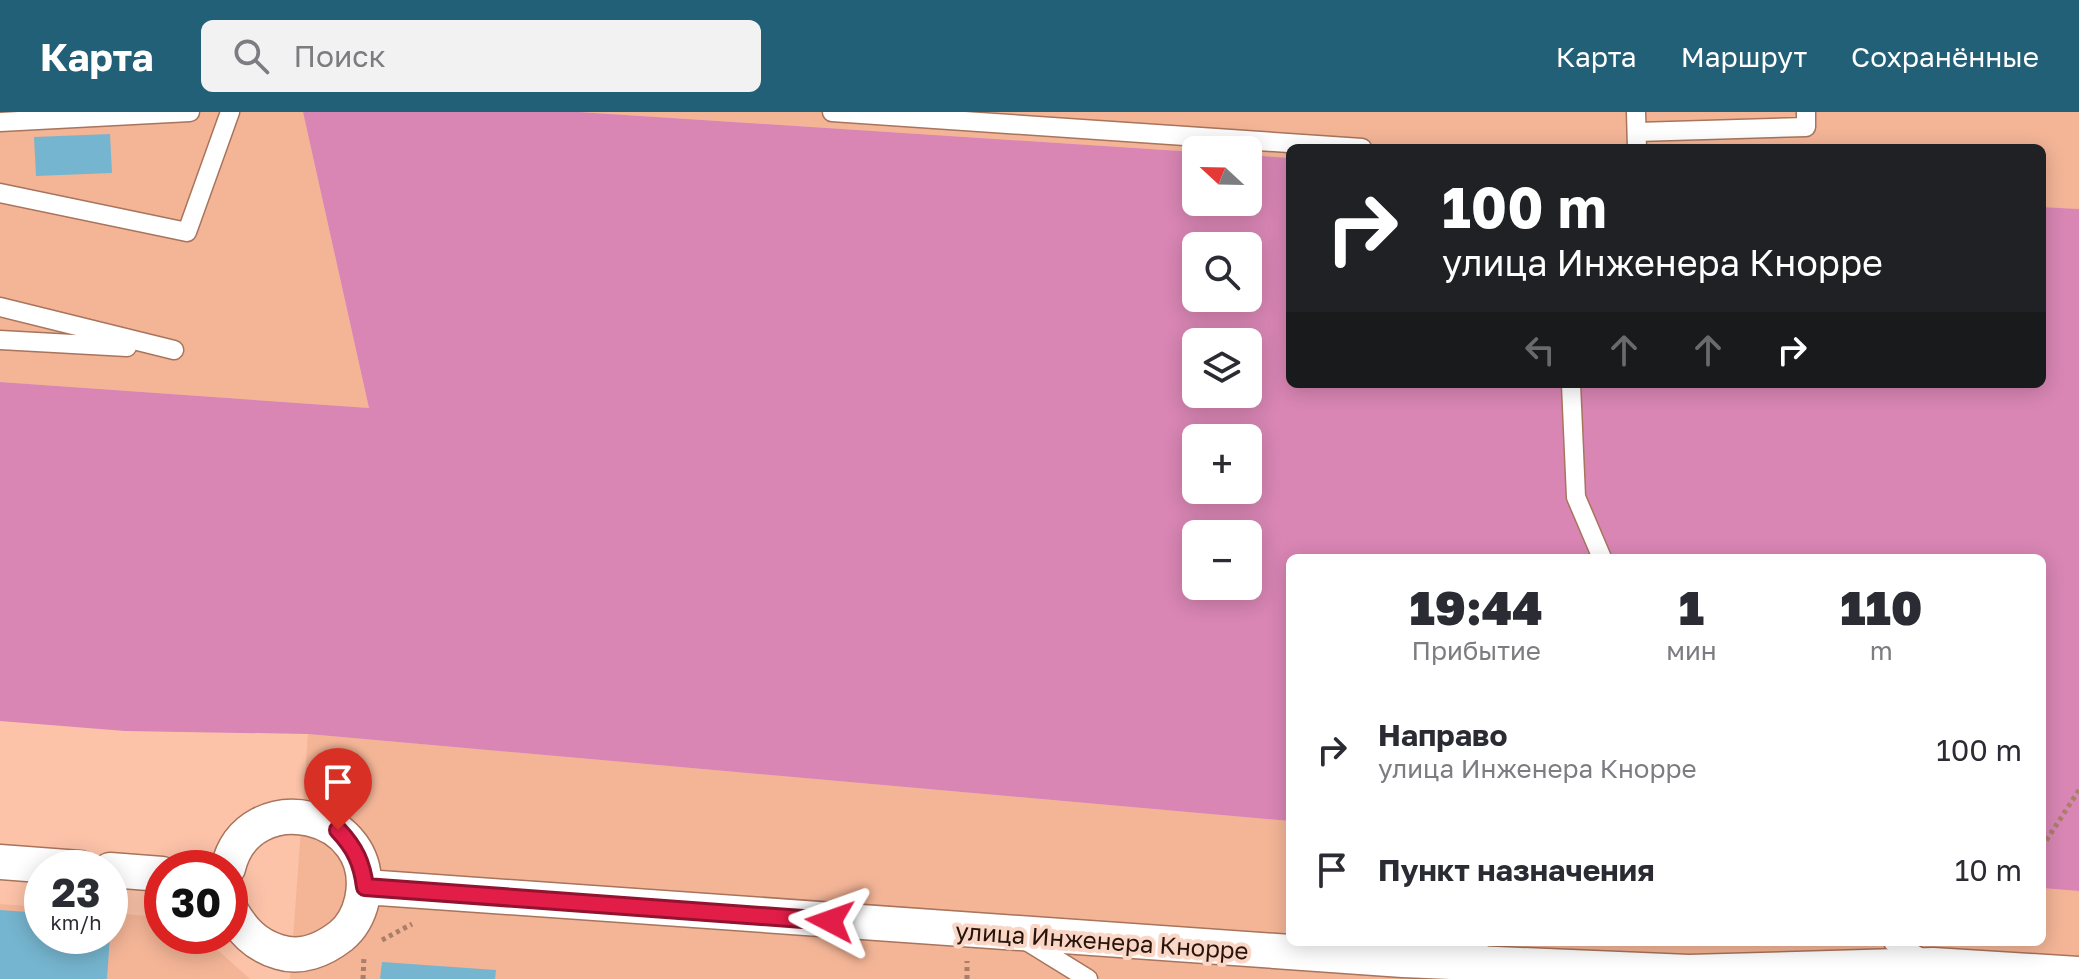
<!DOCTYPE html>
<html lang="ru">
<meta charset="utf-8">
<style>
body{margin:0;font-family:"Golos Text",sans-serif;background:#f2f2f3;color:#2b2b33;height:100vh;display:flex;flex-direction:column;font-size:30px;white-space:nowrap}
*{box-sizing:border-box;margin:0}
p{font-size:26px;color:#7c7c81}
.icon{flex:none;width:44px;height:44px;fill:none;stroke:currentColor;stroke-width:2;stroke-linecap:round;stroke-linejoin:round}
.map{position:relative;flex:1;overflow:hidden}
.side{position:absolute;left:1286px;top:442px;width:760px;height:392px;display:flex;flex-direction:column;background:#fff;border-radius:12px;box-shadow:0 4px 20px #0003}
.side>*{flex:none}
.top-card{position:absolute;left:1286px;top:32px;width:760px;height:244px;border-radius:12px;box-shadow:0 4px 20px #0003;background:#202124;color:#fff;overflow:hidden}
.needle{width:52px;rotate:292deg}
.controls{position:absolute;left:1182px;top:24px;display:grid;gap:16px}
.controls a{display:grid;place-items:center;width:80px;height:80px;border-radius:12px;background:#fff;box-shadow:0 4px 20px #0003;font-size:40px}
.speed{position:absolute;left:24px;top:738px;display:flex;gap:16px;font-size:40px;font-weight:700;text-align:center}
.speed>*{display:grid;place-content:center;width:104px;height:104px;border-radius:50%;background:#fff;box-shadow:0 4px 20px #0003;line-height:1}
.speed small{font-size:20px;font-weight:400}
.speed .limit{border:12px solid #d22;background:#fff;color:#111}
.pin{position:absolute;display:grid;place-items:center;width:68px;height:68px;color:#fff;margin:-82px -34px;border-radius:50% 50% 50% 0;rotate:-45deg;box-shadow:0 0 8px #0007}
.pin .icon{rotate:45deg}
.me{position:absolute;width:88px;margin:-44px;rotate:274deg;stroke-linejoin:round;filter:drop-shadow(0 0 6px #0008)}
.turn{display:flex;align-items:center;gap:28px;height:168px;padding:0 24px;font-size:36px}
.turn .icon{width:104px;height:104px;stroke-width:2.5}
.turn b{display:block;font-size:56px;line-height:68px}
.lanes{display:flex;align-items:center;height:76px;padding:0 24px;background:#0003;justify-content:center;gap:40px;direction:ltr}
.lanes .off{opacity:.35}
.eta{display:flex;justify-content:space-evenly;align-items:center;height:136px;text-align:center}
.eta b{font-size:48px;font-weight:800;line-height:56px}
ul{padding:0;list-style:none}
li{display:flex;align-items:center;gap:24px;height:120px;padding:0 24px}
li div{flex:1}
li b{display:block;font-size:30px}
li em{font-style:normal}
header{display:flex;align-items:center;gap:48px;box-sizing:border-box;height:112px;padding:0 40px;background:#226077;color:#fff}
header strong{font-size:38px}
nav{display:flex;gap:44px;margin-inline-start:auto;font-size:28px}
.search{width:560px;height:72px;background:#f2f2f3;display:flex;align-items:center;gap:20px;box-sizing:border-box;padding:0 28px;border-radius:12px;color:#7c7c81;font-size:30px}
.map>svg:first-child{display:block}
.built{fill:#f4b597}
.green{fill:#d986b4;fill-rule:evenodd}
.building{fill:#76b5cf}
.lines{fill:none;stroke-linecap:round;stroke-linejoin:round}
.service-casing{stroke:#a8745c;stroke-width:21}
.minor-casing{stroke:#a8745c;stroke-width:37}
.path{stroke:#a97e6b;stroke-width:5;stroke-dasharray:4 4;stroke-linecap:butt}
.service{stroke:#fff;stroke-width:18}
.minor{stroke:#fff;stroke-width:34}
.route-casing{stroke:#92132f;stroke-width:20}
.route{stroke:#e11d48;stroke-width:14}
.labels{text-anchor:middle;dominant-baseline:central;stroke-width:8;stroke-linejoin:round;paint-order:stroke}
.street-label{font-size:24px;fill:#28140b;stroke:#f9d6c6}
</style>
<header>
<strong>Карта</strong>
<div class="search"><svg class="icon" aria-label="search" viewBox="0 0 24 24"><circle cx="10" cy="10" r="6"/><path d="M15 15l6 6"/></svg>Поиск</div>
<nav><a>Карта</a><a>Маршрут</a><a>Сохранённые</a></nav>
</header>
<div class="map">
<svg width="2079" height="867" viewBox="0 0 2079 867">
<rect width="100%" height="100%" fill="#fcc3a9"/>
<path class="built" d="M0,0h303l66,296 -369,-26z
M579,0h1500v97l-37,-2v-59h-752v10l-42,-3v-5l-52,2z
M308,622l982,87v121h752v-54l37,3v88h-1789z
M0,792l42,3v29h68v-23l52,4v19h40l48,43h-250z"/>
<path class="green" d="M303,0h276l617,40v50h52v-47l42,3v226h752v-177l37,2v682l-37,-3v-330h-752v263l-982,-87 -183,-3 -125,-10v-339l369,26zM1196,134h52v52h-52zM1196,230h52v52h-52zM1196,326h52v52h-52zM1196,422h52v52h-52z"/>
<path class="building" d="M110,22l2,39 -76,3 -2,-39z
M0,798l42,3v23h68l-3,43h-107z
M382,850l114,8 -1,9h-115z"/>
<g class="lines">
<defs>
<path id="service" d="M832,0l530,36
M1636,0l1,36
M0,10l190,-10
M1637,20l169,-5v-15
M0,81l187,39 43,-120
M0,195l174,43
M0,228l127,7
M1571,272l5,113 26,61
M1025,828l63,39
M1893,830l32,18
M1449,843l31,-13"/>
<path id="minor" d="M0,750l80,6
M228,756c20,-85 153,-57 134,32 -3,13 -10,27 -21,36 -18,14 -40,23 -62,16 -24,-7 -37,-22 -49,-43
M110,758l52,4
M365,775l1038,73 286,12 244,-7 146,9"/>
</defs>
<use href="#service" class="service-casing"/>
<use href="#minor" class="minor-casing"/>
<path class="path" d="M2042,735l37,-57
M382,828l30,-16
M363,867l1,-23
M967,867v-18"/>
<use href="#service" class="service"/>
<use href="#minor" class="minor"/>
</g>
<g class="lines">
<defs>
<path id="route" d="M338,718c17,18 24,33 27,57l465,34"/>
</defs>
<use href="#route" class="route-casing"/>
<use href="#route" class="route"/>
</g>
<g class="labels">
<g class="street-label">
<text transform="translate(1102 828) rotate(4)">улица Инженера Кнорре</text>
</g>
</g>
</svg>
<div class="controls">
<a><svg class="needle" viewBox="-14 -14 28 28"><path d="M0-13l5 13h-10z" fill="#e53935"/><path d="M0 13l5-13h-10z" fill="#7c7c81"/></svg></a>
<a><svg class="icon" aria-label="search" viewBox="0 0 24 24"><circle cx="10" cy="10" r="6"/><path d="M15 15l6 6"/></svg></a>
<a><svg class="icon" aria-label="layers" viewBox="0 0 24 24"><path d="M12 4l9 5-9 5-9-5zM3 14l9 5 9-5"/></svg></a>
<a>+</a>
<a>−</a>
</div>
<div class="speed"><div>23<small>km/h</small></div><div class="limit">30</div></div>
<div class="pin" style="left:338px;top:718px;background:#d93025"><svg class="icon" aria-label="arrive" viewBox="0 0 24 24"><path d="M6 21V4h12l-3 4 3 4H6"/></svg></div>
<svg class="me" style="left:830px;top:809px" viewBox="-20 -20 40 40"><path d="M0-17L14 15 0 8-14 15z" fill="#e11d48" stroke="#fff" stroke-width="4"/></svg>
<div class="top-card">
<div class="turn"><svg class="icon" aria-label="right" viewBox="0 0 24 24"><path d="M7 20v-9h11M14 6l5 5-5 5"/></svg><div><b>100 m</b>улица Инженера Кнорре</div></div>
<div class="lanes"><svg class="icon off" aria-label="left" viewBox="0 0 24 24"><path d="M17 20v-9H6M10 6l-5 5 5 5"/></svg><svg class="icon off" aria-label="ahead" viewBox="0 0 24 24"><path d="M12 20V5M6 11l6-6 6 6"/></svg><svg class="icon off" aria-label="ahead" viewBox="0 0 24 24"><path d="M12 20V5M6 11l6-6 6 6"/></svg><svg class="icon" aria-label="right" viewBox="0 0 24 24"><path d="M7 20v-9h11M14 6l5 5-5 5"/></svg></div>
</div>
<section class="side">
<div class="eta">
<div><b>19:44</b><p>Прибытие</p></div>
<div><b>1</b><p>мин</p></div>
<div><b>110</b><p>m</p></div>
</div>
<ul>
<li><svg class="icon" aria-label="right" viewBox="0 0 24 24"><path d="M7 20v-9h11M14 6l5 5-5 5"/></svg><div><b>Направо</b><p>улица Инженера Кнорре</p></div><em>100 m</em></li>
<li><svg class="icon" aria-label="arrive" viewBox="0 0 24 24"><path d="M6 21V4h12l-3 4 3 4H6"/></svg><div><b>Пункт назначения</b></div><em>10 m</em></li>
</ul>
</section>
</div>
